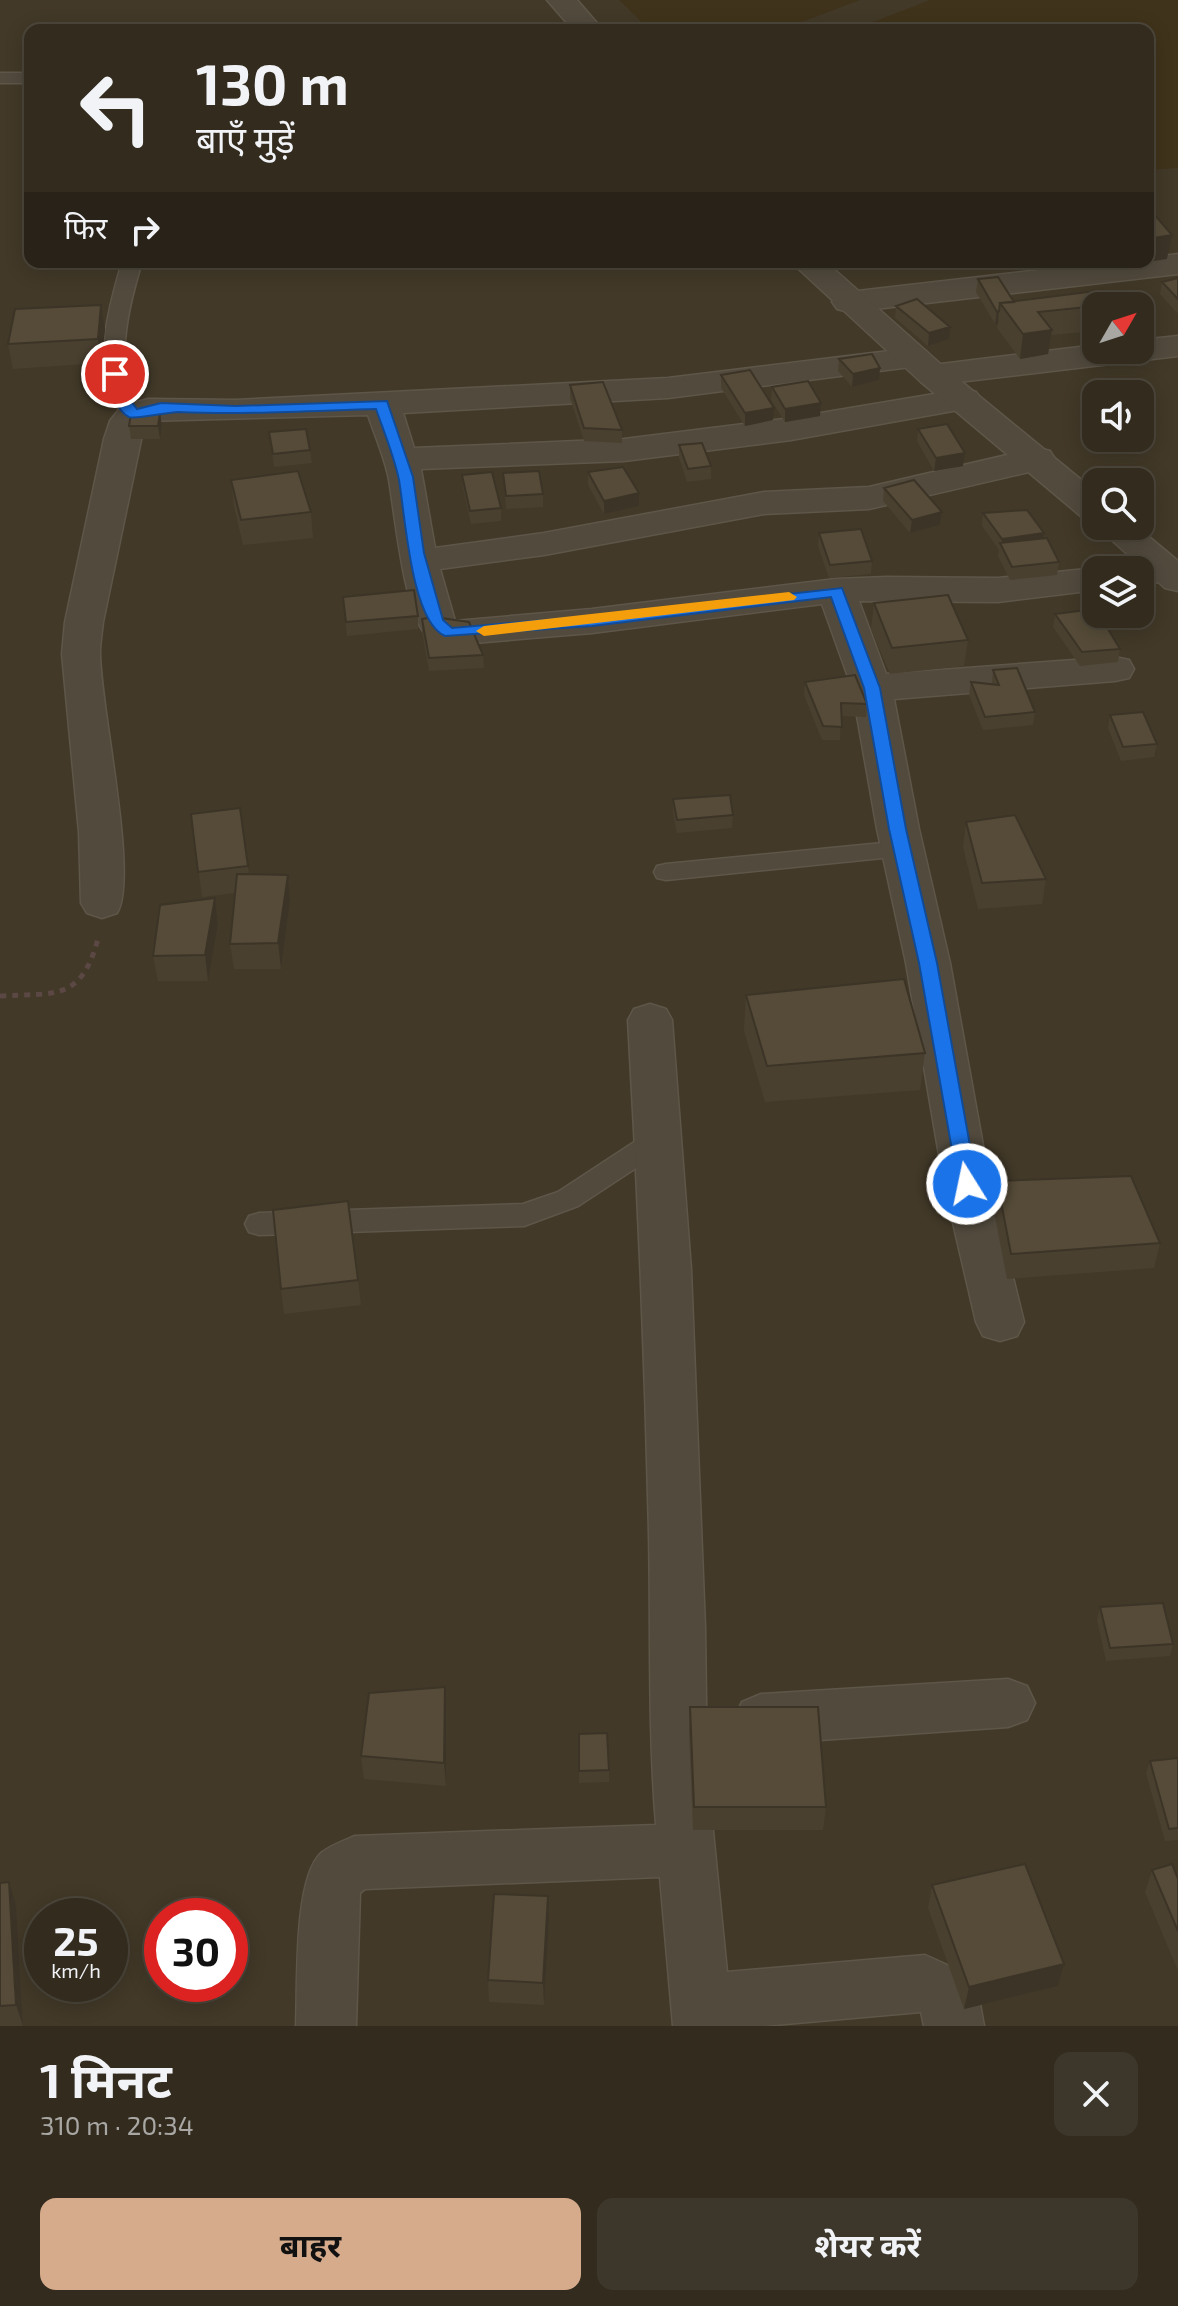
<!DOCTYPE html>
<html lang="hi">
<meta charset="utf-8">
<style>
body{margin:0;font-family:"Exo 2","Noto Sans Devanagari",sans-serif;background:#3d372b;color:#f1f3f6;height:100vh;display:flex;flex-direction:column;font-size:30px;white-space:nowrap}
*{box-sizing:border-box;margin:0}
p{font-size:26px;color:#a8a7a4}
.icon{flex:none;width:44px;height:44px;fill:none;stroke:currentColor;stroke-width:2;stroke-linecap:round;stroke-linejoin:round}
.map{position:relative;height:2026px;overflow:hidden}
.drawer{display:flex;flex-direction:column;background:#322b1e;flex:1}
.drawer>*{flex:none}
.banner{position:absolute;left:24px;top:24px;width:1130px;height:244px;border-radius:16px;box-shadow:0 4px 20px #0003,0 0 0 2px #4d473c;background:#322b1e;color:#f1f3f6;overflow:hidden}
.needle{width:52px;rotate:51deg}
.tools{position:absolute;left:1082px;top:292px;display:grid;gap:16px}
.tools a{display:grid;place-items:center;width:72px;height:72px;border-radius:16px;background:#322b1e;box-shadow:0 4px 20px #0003,0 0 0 2px #4d473c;font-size:40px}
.speed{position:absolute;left:24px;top:1898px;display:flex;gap:16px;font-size:40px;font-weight:700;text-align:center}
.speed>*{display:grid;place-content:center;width:104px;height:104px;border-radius:50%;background:#322b1e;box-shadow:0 4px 20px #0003,0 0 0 2px #4d473c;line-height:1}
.speed small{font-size:20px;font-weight:400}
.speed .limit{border:12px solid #d22;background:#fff;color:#111}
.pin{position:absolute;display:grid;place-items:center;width:68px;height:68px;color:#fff;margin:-34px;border:4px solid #fff;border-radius:50%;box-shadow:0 2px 8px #0007}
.me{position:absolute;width:88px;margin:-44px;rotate:350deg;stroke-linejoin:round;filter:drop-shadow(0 0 6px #0008)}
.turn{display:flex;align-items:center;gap:28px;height:168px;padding:0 40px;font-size:36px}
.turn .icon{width:104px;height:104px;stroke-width:2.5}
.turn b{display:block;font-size:56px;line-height:68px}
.then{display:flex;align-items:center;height:76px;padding:0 40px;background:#0003;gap:16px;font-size:30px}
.round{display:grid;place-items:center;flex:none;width:84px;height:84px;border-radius:16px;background:#3d372b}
.headline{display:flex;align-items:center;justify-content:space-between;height:136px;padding:0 40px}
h1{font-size:48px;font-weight:700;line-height:60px}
.primary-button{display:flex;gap:16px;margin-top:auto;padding:16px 40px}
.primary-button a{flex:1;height:92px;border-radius:16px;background:#d6ab8b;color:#111;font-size:32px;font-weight:700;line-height:92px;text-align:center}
.primary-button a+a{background:#3d372b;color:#f1f3f6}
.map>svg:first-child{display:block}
.water{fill:#40331b}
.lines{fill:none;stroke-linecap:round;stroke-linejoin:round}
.service-casing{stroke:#5e5649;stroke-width:3}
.minor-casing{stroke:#5e5649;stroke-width:3}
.tertiary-casing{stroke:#5e5649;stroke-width:3}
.path{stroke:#5b4744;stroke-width:5;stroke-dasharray:6 6;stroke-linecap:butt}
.service{fill:#524a3d;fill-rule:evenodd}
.minor{fill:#524a3d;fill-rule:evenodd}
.tertiary{fill:#524a3d;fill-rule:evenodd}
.wall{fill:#4a4030}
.shaded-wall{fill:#3c3427}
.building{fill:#564b38;stroke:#3c3427;stroke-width:2}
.route{fill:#1a73e8;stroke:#114b97;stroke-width:2}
.slow{fill:#f59e0b}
</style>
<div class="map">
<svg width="1178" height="2026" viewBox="0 0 1178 2026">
<rect width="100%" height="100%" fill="#423928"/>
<path class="water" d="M619,0h241l-79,30h-131z
M930,0h248v168l-30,2v-140h-296z"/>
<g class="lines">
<defs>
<path id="service" d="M0,73h30v10h-30z
M122,262h20c-15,49 -30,107 1,152l-10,6 -7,-2c-6,-8 -14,-16 -17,-26 -13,-40 2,-92 13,-130z
M903,841l9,2 3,6 -3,6 -246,25 -9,-2 -3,-6 3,-6 9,-2z
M658,1130l10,3 4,7 -4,7 -90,59 -54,20 -265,9 -10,-3 -4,-8 4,-8 10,-3 264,-9 35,-12 90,-59z"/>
<path id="minor" d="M1178,254v20l-329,38 -12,-3 -5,-7 5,-7 12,-3 261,-30h38v-4z
M1178,336v20l-245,29 -12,-3 -5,-7 5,-7 12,-3 163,-20v5h44v-10z
M914,348l12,3 5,7 -5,7 -258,33 -265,15 11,35 210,-9 167,-21 173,-29 12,3 5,7 -5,7 -12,3 -173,31 -167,21 -203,8 14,79 109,-15 220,-41 105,-5 168,-39 13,3 5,8 -5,8 -181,42 -105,5 -220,41 -104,14 15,52 137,-12 244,-30 51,-2 111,1 98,-10 10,2h-10v20l-98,12 -139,-1 27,73 229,-17 14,3 5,9 -5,9 -14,3 -221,18 25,130 31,134 40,221 34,138 -7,14 -17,5 -17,-5 -7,-14 -32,-138 -38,-221 -29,-134 -25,-141 -30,-84 -230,29 -142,12c-7,-2 -18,-3 -23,-9 -23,-22 -32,-122 -38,-156 -4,-22 -14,-44 -21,-65l-223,6 -42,201c-1,10 -3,20 -3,31 0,53 39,224 17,260l-15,5 -15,-5 -6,-10 -2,-71 -17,-178 3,-32 39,-183 6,-18 11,-14 27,-8 88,1 432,-22z
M1166,560l12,3v16l-38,6v-15h-16l3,-4z
M650,1004l16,5 6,11 19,249 14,358 2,144 20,201 198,-17 40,18 15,31 4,22h-60l-3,-14 -158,14h-90l-13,-149 -295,12 -5,4 -4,133h-60c2,-39 -3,-147 25,-173 10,-8 22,-12 34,-17l301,-11c-8,-97 -5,-194 -7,-291 -4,-171 -11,-342 -21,-514l6,-11z
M1008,1679l19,7 8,17 -8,17 -19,7 -247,17 -19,-8 -8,-17 8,-17 19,-8z"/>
<path id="tertiary" d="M547,0h30l26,30h-30z
M791,262h35l119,106 151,124v29l-13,-3 -162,-136z
M1096,526h40l42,35v30l-13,-3z"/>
</defs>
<use href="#service" class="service-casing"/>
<use href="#minor" class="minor-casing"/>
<use href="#tertiary" class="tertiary-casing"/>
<path class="path" d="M0,996c56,-3 81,5 98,-57"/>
<use href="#service" class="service"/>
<use href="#minor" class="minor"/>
<use href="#tertiary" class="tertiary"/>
</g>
<path class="wall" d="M1178,278v36l-18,-20 2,-12z
M978,279l36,23 82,4v43h-2l-10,-17 -33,3 -3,19 -28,5 -23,-31 1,-4h-3l-19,-32z
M101,305l4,24 -4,34 -88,6 -5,-25z
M896,306l53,33 -21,7 -33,-28z
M839,359l40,21 -27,7 -14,-16z
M721,375l52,45 -28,6 -24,-38z
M570,385l52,45v13l-38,-2 -14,-43z
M772,387l48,29 -35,6 -14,-22z
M129,426h33l-2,13h-29z
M918,429l45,37 -29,5 -17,-30z
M269,432l41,18 2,13 -38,4z
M679,445l32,21v13l-24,3 -8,-24z
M588,472l51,34 -35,8 -16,-29z
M503,473l40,21v13l-37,2z
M462,475l39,33v13l-30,3 -8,-36z
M231,480l80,32 2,26 -70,7 -9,-39z
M884,488l58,24 -2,13 -30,8 -27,-32z
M983,513l60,25 16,24 -2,13 -47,5 -12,-24 1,-6 -17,-24z
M819,533l53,28 -1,13 -42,4 -11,-32z
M343,597l75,19v13l-71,7z
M874,603l94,37 -4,26 -74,8 -19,-45z
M1055,614l65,35 -2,13 -38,4 -27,-39z
M422,619l61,36 1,13 -55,3 -7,-39z
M993,670l42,42 -2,13 -50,5 -14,-35 2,-13 21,2z
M805,682l62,22 -1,13 -25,-1 -1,24h-18l-18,-45z
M1110,715l47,29 -3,13 -33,4 -13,-33z
M673,799l60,16 -1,13 -55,5 -4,-20z
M240,808l9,66 39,1 2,26 -9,68h-47l-4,-25 5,-51 -33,4 -11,-83z
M966,822l80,57 -4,25 -64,5 -15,-62z
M215,898l3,26 -10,57h-50l-5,-25z
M746,995l179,58 -5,37 -155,12 -21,-71z
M997,1181l163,62 -6,25 -147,11 -14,-73z
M358,1280l3,25 -77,9 -3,-25z
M1100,1607l73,37 -3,12 -64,5 -9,-41z
M445,1687l1,24v75l-82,-7 -3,-23z
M690,1707l136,100 -3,23h-130l-4,-99z
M579,1734l30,36v12l-30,1z
M1178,1758v82l-13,1 -19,-68 4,-12z
M1152,1870l26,9v92l-33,-79z
M9,1882l7,23 7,121h-23v-143z
M932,1885l132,79 -6,22 -94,23 -36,-101z
M548,1896l1,23 -5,86 -55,-3 -1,-22z"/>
<path class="shaded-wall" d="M1172,235l-5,24 -39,6 1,-3h19v-23z
M101,305l4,24 -4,34 -3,-24z
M999,311l-1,13h-3l2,-12z
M950,327l-1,12 -21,7 1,-13z
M1052,330l-4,24 -28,5 3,-25z
M880,368l-1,12 -27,7 1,-13z
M821,403l-1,13 -35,6v-13z
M774,408l-1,12 -28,6v-13z
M160,413l2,13 -2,13 -2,-13z
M965,453l-2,13 -29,5 2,-13z
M639,493v13l-35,8v-13z
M942,512l-2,13 -30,8 2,-13z
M1044,533l-2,13h-40v-7z
M288,875l2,26 -9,68 -3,-26z
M215,898l3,26 -10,57 -3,-26z
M445,1687l1,24v75l-2,-23z
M9,1882l7,23 7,121 -7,-21z
M548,1896l1,23 -5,86 -1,-22z
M1064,1964l-6,22 -94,23 5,-22z"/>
<path class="building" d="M1148,207l24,28 -24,4z
M998,277l16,25 -14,1 -1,8 -2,1 -19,-33z
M1178,278v21l-16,-17z
M1104,290l9,16h-17v16l-9,-15 -49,5 14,18 -29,4 -23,-31z
M917,299l33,28 -21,6 -33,-27z
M101,305l-3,34 -90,5 7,-35z
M872,354l8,14 -27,6 -14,-15z
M750,370l24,38 -29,5 -24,-38z
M808,381l13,22 -36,6 -13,-22z
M603,382l19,48 -38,-2 -14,-43z
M131,413h29l-2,13h-29z
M947,424l18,29 -29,5 -18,-29z
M306,429l4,21 -37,4 -4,-22z
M702,443l9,23 -23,3 -9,-24z
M623,467l16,26 -35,8 -16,-29z
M298,471l13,41 -70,8 -10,-40z
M539,471l4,23 -37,2 -3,-23z
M492,472l9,36 -31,3 -8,-36z
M914,480l28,32 -30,8 -28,-32z
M1027,510l17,23 -42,6 -19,-26z
M861,529l11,32 -42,4 -11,-32z
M1047,538l12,24 -47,5 -12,-24z
M414,590l4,26 -72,6 -3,-25z
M948,595l20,45 -76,8 -18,-45z
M1095,609l1,5h3l21,35 -38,3 -27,-38z
M434,617l35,5 14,33 -54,3 -7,-39z
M1017,668l18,44 -50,5 -14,-35 28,3 -6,-15z
M855,675l12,29 -26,-1 1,24 -19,-1 -18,-44z
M1143,712l14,32 -34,3 -13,-32z
M730,795l3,20 -56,5 -4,-21z
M240,808l8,58 -50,6 -7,-58z
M1015,815l31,64 -64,4 -16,-61z
M237,874l51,1 -10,68 -48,1z
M215,898l-10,57 -52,1 7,-51z
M904,979l21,74 -158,13 -21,-71z
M1131,1176l29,67 -149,11 -14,-73z
M348,1201l10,79 -77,9 -8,-79z
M1163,1603l10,41 -63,4 -10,-41z
M445,1687l-1,76 -83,-7 8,-63z
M690,1707h128l8,100h-132z
M607,1733l2,37 -30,1v-37z
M1178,1758v70l-9,1 -19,-68z
M1025,1864l39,100 -95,23 -37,-102z
M1172,1864l6,15v52l-26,-61z
M9,1882l7,123 -16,1v-123z
M494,1894l54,2 -5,87 -55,-3z"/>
<path class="route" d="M115,369l7,5 6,23 9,12 24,-6 75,3 151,-5 26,76 11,76 19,67 9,8 140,-12 250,-28 38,100 26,141 31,134 40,221 -3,5h-13l-3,-5 -39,-221 -30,-134 -25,-141 -33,-91 -239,29 -147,10c-34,-14 -40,-122 -46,-156 -5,-24 -15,-48 -23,-71 -66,2 -132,6 -198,3 -10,0 -44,8 -49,5 -14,-7 -18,-30 -21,-43z"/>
<path class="slow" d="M789,592l8,5 -3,3 -310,36 -8,-5 8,-5z"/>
</svg>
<div class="tools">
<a><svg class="needle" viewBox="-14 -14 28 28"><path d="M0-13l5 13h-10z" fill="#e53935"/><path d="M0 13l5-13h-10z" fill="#a8a7a4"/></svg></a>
<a><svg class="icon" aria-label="sound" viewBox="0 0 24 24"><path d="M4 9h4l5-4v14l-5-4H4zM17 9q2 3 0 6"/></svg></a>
<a><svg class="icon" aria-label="search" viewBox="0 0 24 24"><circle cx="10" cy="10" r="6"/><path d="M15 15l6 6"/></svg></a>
<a><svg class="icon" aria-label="layers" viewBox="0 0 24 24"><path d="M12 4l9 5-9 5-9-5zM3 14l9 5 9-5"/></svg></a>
</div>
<div class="speed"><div>25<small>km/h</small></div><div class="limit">30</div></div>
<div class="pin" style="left:115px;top:374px;background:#d93025"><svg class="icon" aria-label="arrive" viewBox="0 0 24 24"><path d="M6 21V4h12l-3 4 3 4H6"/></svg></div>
<svg class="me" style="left:967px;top:1184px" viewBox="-20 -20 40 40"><circle r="17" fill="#1a73e8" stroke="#fff" stroke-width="3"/><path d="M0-11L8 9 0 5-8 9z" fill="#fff"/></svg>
<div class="banner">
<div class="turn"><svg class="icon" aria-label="left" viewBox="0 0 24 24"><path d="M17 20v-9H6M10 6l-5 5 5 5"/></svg><div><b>130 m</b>बाएँ मुड़ें</div></div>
<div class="then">फिर<svg class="icon" aria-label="right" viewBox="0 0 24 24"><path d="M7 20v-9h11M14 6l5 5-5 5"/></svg></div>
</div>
</div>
<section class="drawer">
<div class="headline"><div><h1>1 मिनट</h1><p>310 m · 20:34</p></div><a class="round"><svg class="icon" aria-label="close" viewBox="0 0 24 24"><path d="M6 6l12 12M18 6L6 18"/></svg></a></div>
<div class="primary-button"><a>बाहर</a><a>शेयर करें</a></div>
</section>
